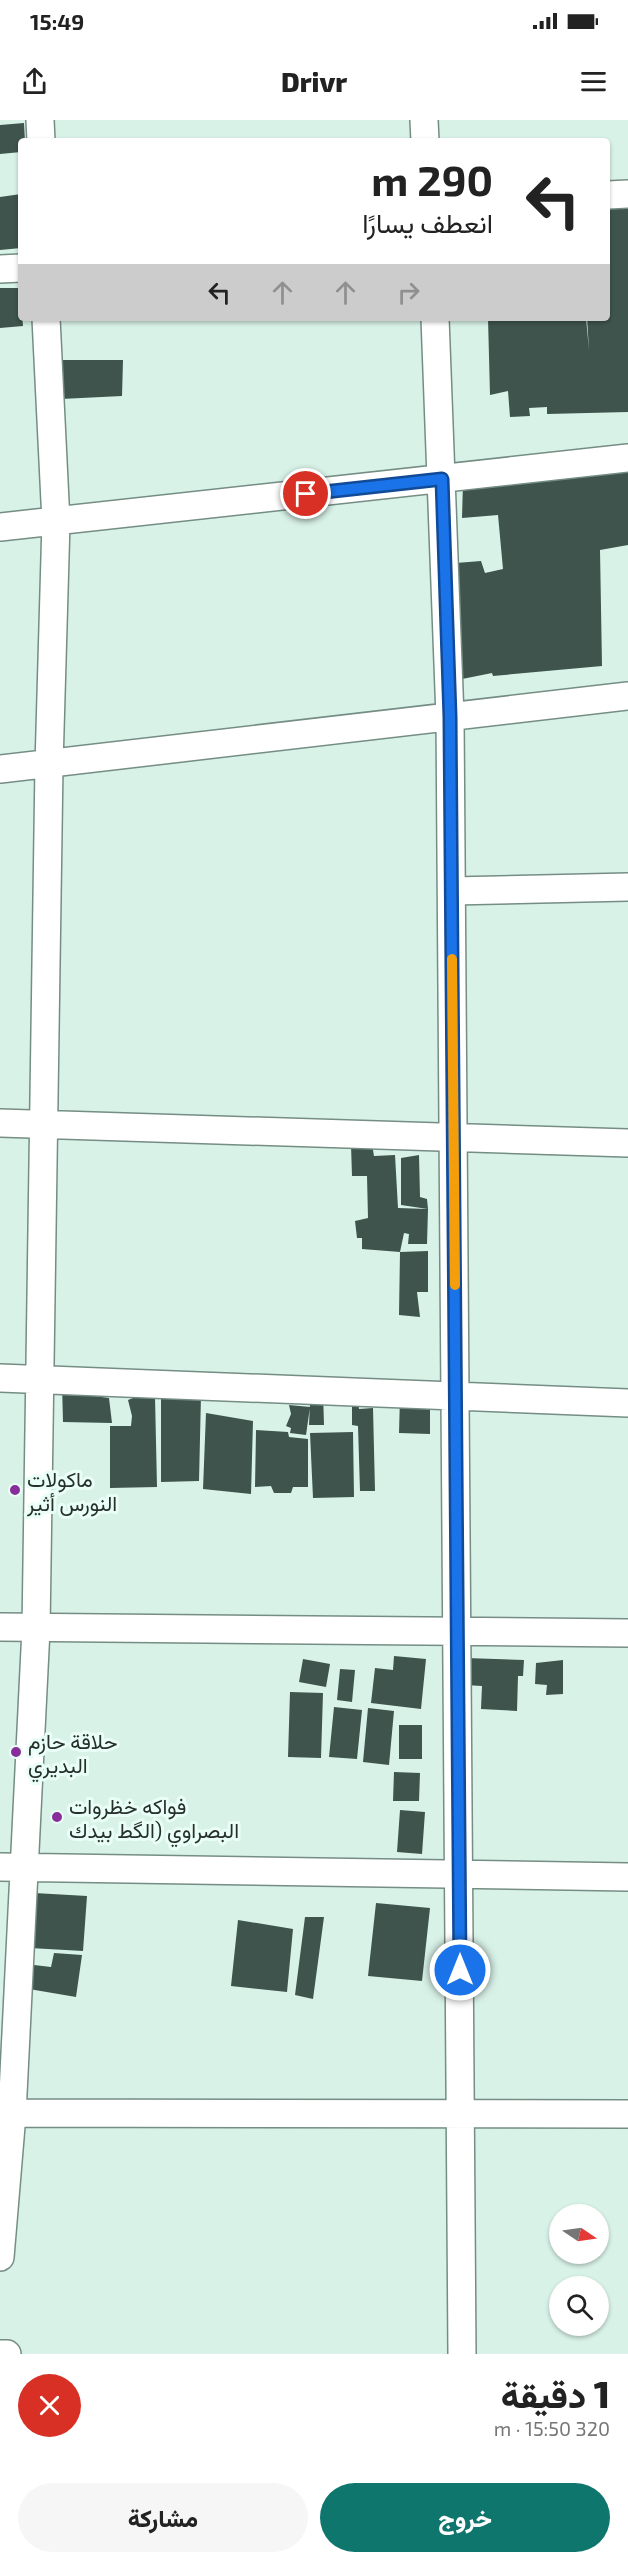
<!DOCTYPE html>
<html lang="ar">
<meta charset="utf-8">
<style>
body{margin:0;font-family:"Exo 2",Vazirmatn,sans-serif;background:#f6f6f6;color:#222;direction:rtl;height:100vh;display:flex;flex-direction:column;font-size:22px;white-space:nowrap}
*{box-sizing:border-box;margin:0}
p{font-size:20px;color:#767676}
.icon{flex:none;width:33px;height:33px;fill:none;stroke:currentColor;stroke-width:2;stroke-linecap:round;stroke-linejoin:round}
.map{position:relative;height:2234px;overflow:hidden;direction:ltr}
.sheet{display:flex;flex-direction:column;background:#fff;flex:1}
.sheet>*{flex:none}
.hud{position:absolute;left:18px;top:18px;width:592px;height:183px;border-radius:6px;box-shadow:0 2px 4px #0004;direction:rtl;background:#fff;color:#222;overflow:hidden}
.needle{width:39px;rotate:103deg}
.buttons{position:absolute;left:549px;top:2084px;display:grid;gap:12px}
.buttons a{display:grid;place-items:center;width:60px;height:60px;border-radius:50%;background:#fff;box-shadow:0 2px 4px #0004;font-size:30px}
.pin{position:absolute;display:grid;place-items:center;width:51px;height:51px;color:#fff;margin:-26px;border:3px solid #fff;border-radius:50%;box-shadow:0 2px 6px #0007}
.me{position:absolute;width:66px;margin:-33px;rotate:0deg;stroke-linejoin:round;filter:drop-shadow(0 0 4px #0008)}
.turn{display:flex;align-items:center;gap:21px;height:126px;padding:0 18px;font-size:27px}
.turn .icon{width:78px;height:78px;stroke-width:2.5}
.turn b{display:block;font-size:42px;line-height:51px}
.lanes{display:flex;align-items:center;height:57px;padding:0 18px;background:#0003;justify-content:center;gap:30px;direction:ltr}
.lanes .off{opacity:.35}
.round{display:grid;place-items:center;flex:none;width:63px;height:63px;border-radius:32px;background:#f6f6f6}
.summary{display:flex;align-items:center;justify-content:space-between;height:102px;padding:0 18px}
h1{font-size:36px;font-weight:800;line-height:45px}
.action{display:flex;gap:12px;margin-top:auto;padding:12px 18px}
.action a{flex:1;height:69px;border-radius:36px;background:#0f766e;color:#fff;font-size:24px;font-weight:800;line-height:69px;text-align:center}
.action a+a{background:#f6f6f6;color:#222}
.status{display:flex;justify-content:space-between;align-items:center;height:42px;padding:0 30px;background:#fff;direction:ltr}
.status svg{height:16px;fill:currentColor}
header{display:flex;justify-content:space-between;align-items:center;height:78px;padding:0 18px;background:#fff;font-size:27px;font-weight:800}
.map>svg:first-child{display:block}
.building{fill:#3e544c}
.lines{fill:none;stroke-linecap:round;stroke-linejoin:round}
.minor-casing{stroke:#758d84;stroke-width:30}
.minor{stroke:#fff;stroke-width:27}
.route-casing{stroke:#114b97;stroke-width:15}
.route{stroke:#1a73e8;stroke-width:10}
.slow{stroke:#f59e0b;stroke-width:10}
.poi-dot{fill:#882e9a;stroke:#e9fef6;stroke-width:2}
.labels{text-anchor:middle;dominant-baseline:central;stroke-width:6;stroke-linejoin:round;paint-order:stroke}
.poi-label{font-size:21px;fill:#262f2c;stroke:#e9fef6;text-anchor:start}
</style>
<div class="status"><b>15:49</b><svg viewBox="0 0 49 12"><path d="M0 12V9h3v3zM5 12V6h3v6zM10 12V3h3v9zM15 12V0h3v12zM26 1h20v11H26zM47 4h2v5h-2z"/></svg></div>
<header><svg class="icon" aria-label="menu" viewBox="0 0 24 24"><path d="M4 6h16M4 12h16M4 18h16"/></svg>Drivr<svg class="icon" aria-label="share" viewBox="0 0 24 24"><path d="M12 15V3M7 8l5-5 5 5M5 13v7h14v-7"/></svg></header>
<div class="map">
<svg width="628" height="2234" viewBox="0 0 628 2234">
<rect width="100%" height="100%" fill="#d8f2e8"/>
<path class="building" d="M24,3l1,18h-4v11l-21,2v-29z
M21,74v54l-21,2v-53z
M628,79v213l-81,2v-7l-18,1 1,8 -20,1 -2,-26 -18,4 -2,-77h98l3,32 -2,-32h21v-117z
M0,168h20l3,38 -23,2z
M59,240h64l-1,36 -61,3z
M628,343v82l-28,5 2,116 -109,10 -1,-3 -35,7 -1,-117 25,-2 4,12 18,-4 -5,-54 -36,3 1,-36z
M372,1024l2,12 21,-1 3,53 30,1 -1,35h-19l1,-10 -5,-1 -4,19 -38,-3v-11h-5l-2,-17 13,-3 -1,-42h-15l-1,-31z
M419,1035l1,42 7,2 1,10 -27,-4v-47z
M428,1131v41h-11l3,25 -21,-2 1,-63z
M62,1263l32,10v3l15,2 3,25 -49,-1z
M323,1272l1,33h-15l1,-22z
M161,1273l40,2 -2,86 -38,1z
M138,1276l17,1 2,90 -47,1v-62h21l1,-10 -4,-16z
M400,1277l30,1v36l-31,-1z
M358,1278l1,11 14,-1 2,83h-15l-2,-65 -6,-1v-26z
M289,1285l21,2 -4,28 -16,-2 1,-5 -5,-2 5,-12z
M206,1293l47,8 -2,73 -48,-5z
M256,1310l32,2 1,5 19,2v48h-15l-2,6h-17l-3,-7 -16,1z
M353,1312l1,65 -41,1 -3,-65z
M394,1536l32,3 -5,50 -50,-6 4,-35 18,2z
M466,1538l58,2 -1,16h-5l-1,35 -36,-2 1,-23 -17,-1z
M303,1539l27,5 -4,23 -27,-5z
M563,1540v34l-17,1 1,-10 -12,-1 1,-21z
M340,1549l15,1 -3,32 -15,-2z
M290,1572l33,1 -2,65 -33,-1z
M334,1587l28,3 -5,49 -28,-2z
M368,1588l26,3 -5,54 -26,-3z
M399,1605h23v34h-23z
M394,1652l26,1 -1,28h-26z
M400,1690l25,2 -3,42 -25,-2z
M34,1773l53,3 -4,55 -53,-3z
M376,1783l54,5 -8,73 -54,-5z
M305,1797h19l-11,82 -18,-4z
M238,1800l55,9 -6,63 -56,-6z
M54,1833l28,2 -6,42 -47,-8 5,-24 17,2z"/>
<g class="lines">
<defs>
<path id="minor" d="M40,0l1,21
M424,0l1,21
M608,75l20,-1
M0,149l21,-1
M435,198l15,399 12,1637
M0,407l628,-69
M0,649l628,-73
M452,771l176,-4
M0,1003l628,20
M0,1258l628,25
M0,1507l628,6
M0,1747l628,10
M0,1993l628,1
M0,2137l12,-143 24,-485 13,-864 7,-243 -10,-204
M0,2234h7"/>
</defs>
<use href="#minor" class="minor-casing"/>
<use href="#minor" class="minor"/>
</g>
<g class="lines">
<defs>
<path id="route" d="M306,374l136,-15 8,238 10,1253"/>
</defs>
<use href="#route" class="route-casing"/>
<use href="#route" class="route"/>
<path class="slow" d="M452,839l3,326"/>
</g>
<g class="poi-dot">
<circle cx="15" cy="1370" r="6"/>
<circle cx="16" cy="1632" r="6"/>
<circle cx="57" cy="1697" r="6"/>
</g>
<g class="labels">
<g class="poi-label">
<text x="27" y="1358">ماكولات<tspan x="27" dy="24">النورس أثير</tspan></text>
<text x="28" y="1620">حلاقة حازم<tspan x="28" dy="24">البديري</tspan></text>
<text x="69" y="1685">فواكه خظروات<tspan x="69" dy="24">البصراوي (الگط بيدك</tspan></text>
</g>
</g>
</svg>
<div class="buttons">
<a><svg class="needle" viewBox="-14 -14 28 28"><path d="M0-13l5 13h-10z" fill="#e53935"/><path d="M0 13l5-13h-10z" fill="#767676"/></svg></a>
<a><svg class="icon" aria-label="search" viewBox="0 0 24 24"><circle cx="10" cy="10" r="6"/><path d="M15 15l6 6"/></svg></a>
</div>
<div class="pin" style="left:306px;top:374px;background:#d93025"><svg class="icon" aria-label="arrive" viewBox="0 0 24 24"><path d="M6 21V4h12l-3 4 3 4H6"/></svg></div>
<svg class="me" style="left:460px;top:1850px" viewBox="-20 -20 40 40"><circle r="17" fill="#1a73e8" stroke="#fff" stroke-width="3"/><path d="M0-11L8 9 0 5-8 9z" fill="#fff"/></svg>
<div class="hud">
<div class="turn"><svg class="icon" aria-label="left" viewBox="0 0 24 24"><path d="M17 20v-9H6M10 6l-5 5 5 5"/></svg><div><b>290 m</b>انعطف يسارًا</div></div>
<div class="lanes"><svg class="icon" aria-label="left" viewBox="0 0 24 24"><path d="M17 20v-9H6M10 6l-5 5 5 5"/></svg><svg class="icon off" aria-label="ahead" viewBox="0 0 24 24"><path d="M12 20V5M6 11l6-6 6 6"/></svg><svg class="icon off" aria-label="ahead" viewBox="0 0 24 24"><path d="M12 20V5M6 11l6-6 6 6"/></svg><svg class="icon off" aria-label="right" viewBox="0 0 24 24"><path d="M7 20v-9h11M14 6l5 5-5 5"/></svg></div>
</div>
</div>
<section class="sheet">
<div class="summary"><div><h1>1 دقيقة</h1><p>320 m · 15:50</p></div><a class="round" style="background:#d93025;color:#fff"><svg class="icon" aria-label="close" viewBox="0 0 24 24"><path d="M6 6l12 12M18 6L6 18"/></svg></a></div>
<div class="action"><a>خروج</a><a>مشاركة</a></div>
</section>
